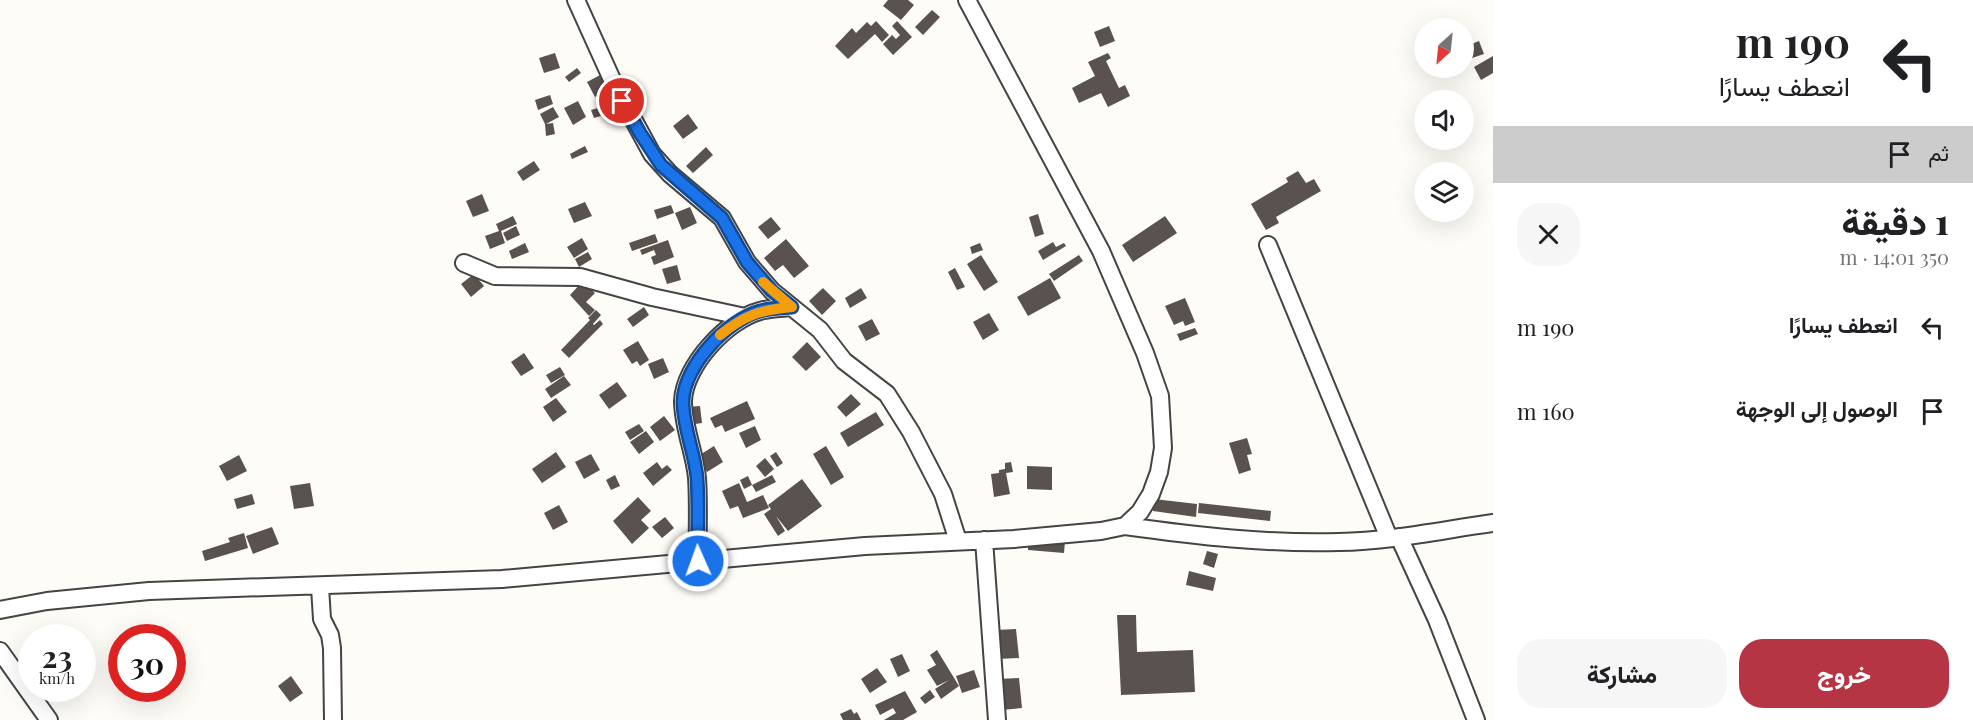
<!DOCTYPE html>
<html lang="ar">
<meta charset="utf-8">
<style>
body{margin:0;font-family:"Playfair Display",Vazirmatn,serif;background:#f6f6f6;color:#202124;direction:rtl;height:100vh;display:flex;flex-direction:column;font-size:22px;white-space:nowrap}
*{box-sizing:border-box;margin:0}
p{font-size:20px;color:#757577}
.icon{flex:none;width:33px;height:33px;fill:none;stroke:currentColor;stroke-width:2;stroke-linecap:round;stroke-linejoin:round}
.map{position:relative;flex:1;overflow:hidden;direction:ltr}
.panel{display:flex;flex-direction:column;background:#fff;width:480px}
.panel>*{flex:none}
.top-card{background:#fff;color:#202124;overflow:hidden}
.needle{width:39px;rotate:207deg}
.buttons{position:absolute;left:1414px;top:18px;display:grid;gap:12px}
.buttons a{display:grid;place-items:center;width:60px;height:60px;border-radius:50%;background:#fff;box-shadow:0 6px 24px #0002;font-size:30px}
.speed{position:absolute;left:18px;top:624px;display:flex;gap:12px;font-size:30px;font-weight:700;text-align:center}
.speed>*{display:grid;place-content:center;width:78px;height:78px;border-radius:50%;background:#fff;box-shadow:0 6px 24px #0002;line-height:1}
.speed small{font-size:15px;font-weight:400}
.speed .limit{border:9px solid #d22;background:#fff;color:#111}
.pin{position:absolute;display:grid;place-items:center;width:51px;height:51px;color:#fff;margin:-26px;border:3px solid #fff;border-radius:50%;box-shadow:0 2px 6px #0007}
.me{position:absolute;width:66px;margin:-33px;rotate:358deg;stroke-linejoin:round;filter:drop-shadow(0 0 4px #0008)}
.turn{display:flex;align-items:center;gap:21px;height:126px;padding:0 24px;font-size:27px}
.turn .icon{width:78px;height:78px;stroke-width:2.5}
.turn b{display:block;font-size:42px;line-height:51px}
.then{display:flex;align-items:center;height:57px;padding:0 24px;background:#0003;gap:12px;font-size:22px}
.round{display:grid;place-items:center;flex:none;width:63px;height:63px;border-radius:24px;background:#f6f6f6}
.summary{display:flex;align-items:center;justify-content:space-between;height:102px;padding:0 24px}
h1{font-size:36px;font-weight:800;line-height:45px}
.action{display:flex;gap:12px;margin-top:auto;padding:12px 24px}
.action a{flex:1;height:69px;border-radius:24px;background:#b53544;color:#fff;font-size:24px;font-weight:800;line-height:69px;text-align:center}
.action a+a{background:#f6f6f6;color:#202124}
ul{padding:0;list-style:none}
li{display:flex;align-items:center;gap:18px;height:84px;padding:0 24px}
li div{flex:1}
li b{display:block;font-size:22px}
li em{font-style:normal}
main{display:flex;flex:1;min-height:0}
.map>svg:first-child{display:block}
.building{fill:#59524e}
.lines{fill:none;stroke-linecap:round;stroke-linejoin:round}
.minor-casing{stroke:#444;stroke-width:20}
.minor{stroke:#fff;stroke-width:16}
.route-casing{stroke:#114b97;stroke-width:15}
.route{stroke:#1a73e8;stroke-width:10}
.slow{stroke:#f59e0b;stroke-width:10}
</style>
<main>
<section class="panel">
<div class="top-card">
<div class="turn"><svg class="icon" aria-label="left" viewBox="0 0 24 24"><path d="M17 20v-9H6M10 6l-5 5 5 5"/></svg><div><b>190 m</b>انعطف يسارًا</div></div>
<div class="then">ثم<svg class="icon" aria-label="arrive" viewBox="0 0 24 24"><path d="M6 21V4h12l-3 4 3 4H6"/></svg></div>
</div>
<div class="summary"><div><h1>1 دقيقة</h1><p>350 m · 14:01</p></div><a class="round"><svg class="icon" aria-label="close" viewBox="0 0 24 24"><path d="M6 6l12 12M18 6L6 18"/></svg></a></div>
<ul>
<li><svg class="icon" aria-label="left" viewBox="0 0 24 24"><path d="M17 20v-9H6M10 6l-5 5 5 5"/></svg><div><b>انعطف يسارًا</b></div><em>190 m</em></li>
<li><svg class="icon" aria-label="arrive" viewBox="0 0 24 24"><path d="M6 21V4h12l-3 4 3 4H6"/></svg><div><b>الوصول إلى الوجهة</b></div><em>160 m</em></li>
</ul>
<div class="action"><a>خروج</a><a>مشاركة</a></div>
</section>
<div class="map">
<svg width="1493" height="720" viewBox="0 0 1493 720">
<rect width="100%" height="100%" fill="#fefcf6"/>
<path class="building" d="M888,0h20l6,5 -13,15 -18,-14z
M932,10l8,7 -17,18 -8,-8z
M876,21l13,14 -7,7 -7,-8 -27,25 -13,-13 17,-18 4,5 11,-11 4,4z
M897,21l15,16 -19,18 -10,-11 9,-9 4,4 4,-4 -8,-9z
M1109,26l6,15 -15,6 -6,-15z
M1479,41l5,13 -15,5 -5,-12z
M555,53l5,15 -16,5 -5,-15z
M1108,53l3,5 -5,3 13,27 6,-3 5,11 -22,11 -7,-14 -22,10 -7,-15 23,-12 -7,-14z
M1493,56v17l-12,7 -7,-13z
M577,68l4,5 -12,9 -4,-5z
M602,74l8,15 -15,8 -8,-15z
M550,95l3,9 -15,6 -3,-10z
M578,101l8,16 -13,8 -9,-17z
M605,106l2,8 -13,4 -3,-8z
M553,107l6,10 -13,7 7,-1 2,11 -9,2 -1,-12 -5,-10z
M688,114l10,14 -15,11 -10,-13z
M585,146l3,6 -16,7 -2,-5z
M706,147l7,8 -20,18 -7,-7z
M534,161l6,9 -17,11 -6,-9z
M1298,171l8,12 8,-4 7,12 -45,26 3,6 -13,7 -15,-26 37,-22 -2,-4z
M482,194l7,17 -16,6 -7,-16z
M585,202l7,14 -18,7 -6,-14z
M671,205l3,8 -17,6 -3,-9z
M690,207l7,16 -15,7 -7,-17z
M1038,214l6,20 -9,3 -6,-20z
M513,216l4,8 -16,7 4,12 -15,6 -5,-13 14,-5 -3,-7z
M1165,216l12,17 -44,29 -11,-17z
M771,217l10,12 -13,10 -10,-12z
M516,226l4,9 -13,6 -4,-8z
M655,234l3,8 -26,9 -3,-8z
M582,238l6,11 -14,9 -7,-11z
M786,239l23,27 -15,12 -11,-13 -8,6 -11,-13z
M668,240l6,17 -20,8 -3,-8 5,-2 -2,-5 -12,5 -2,-5z
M1053,242l3,5 8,-4 2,3 -23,14 -5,-9z
M525,243l4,9 -17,7 -3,-8z
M980,243l3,7 -11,4 -2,-7z
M588,252l4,7 -13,8 -4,-8z
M981,255l17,27 -14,9 -17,-27z
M1079,255l4,6 -29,20 -5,-7z
M677,265l4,15 -14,4 -5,-15z
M955,268l10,19 -8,3 -9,-18z
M474,274l10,12 -13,11 -10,-13z
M1050,278l11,20 -33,18 -11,-19z
M583,281l12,12 -9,9 9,8 -6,6 -19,-21z
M823,288l13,13 -14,14 -13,-14z
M861,288l6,10 -17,10 -5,-10z
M1185,298l10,24 -10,4 -2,-5 -9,4 -9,-19z
M644,307l5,8 -16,12 -6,-8z
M596,310l5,5 -8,9 1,1 6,-5 3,4 -34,34 -8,-8 29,-30 -2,-2z
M989,313l10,17 -16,10 -10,-18z
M872,319l8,15 -14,7 -8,-15z
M1195,328l3,6 -18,7 -3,-7z
M638,341l11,19 -9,6 -3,-5 -5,3 -9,-14z
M807,342l14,15 -15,14 -14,-14z
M524,353l10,15 -13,8 -10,-14z
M663,358l6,14 -15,7 -6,-15z
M560,367l5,8 -14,8 -5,-8z
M564,376l7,9 -20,13 -6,-9z
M617,382l10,14 -18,13 -10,-14z
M851,394l10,10 -15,13 -9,-10z
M556,398l11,14 -14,10 -10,-15z
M747,401l8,18 -30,13 -3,-7 -7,3 -5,-10z
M700,406l2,17 -14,2 -2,-18z
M876,412l8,13 -36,22 -8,-14z
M664,416l11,14 -15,11 -10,-14z
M639,424l5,7 -14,9 -5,-8z
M755,426l6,14 -15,8 -7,-15z
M646,431l8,11 -15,12 -9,-12z
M1247,438l5,16 -5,1 4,15 -12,4 -10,-31z
M714,446l9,16 -16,10 -9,-16z
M826,446l18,31 -13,8 -18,-31z
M556,452l10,15 -24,16 -10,-14z
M776,452l7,11 -6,4 -7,-11z
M591,454l9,16 -16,9 -9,-17z
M239,455l8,16 -20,10 -8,-15z
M765,458l9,11 -9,8 -9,-11z
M657,462l5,7 5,-4 5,5 -19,16 -10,-13z
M1011,462l2,10 -7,1 4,21 -16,3 -3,-23 8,-1v-3l6,-1v-6z
M1027,466l25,1v23l-25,-1z
M615,475l5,11 -9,4 -5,-10z
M772,475l4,7 -20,10 -4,-7z
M748,476l4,9 -8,4 -4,-9z
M802,479l20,27 -34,25 -12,-15 9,15 -7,5 -14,-22 7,-5 -3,-4z
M310,483l4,23 -20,3 -4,-23z
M739,483l8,19 16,-7 6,13 -26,10 -5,-12 -8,3 -8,-18z
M252,494l3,10 -18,5 -3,-10z
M638,497l13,14 -10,9 8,8 -17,16 -19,-23z
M1154,499l43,5 -1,13 -43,-6z
M1199,503l72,8 -1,10 -72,-8z
M559,505l9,17 -15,8 -9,-17z
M665,517l9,11 -12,10 -10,-11z
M272,527l7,17 -26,10 -7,-18z
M244,533l4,15 -43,13 -3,-10 28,-9 -2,-4z
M1028,538l37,3 -1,12 -36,-3z
M1207,551l11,3 -4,14 -11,-4z
M1189,571l27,7 -3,13 -27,-6z
M1117,615h19l1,37 56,-2 2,42 -74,3z
M1016,629l3,29 -22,1 -2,-29z
M937,650l22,36 -18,13 -6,-10 14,-9 -12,6 -10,-16 9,-5 -6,-10z
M902,654l8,17 -12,6 -8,-18z
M877,668l10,14 -17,11 -9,-14z
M974,670l6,17 -18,6 -6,-17z
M291,676l12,17 -13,9 -12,-16z
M1019,678l3,30 -21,2 -3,-31z
M930,690l5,7 -10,7 -5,-6z
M905,691l12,21 -14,8h-19l12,-7 -3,-5 -13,7 -5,-10z
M851,709l3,5 3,-2 4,8h-18l-3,-6z"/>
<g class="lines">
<defs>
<path id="minor" d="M576,0l38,84 38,70 18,20 52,44 25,44 25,29 48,39 24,31 43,33 24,38 32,62 15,47
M1268,245l121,293
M464,263l31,13 85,1 72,20 93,20
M1125,526c72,10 142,18 214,16 52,-1 103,-12 154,-19
M1399,537l38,83 39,100
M984,540l13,180
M698,561c-1,-27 1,-55 -1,-83 -2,-25 -14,-50 -14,-77 1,-35 44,-81 77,-90 10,-3 22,-3 32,-4
M320,587l2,32 8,16 2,13 1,72
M0,610l47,-9 102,-10 353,-12 363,-33 149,-7 87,-8 24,-5 15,-14 11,-18 8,-22 4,-24 -3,-52 -15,-43 -44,-102 -134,-251
M0,651l49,69"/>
</defs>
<use href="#minor" class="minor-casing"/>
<use href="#minor" class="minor"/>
</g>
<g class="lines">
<defs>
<path id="route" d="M622,101l18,32 21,32 61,53 25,44 25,29 20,16c-10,1 -22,1 -32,4 -33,9 -76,55 -77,90 0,27 12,52 14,77 2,28 0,56 1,83"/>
</defs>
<use href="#route" class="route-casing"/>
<use href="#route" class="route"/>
<path class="slow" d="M720,335c25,-20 40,-25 72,-28l-29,-25"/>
</g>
</svg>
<div class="buttons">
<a><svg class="needle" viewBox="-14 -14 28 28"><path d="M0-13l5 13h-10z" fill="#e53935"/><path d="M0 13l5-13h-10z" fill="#757577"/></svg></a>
<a><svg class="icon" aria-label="sound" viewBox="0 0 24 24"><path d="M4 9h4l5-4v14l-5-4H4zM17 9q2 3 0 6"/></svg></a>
<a><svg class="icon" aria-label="layers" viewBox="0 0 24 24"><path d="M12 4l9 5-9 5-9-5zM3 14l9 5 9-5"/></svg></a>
</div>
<div class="speed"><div>23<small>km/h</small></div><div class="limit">30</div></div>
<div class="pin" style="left:622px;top:101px;background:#d93025"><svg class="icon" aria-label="arrive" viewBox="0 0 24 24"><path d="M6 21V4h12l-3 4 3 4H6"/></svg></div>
<svg class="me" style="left:698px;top:561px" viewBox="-20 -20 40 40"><circle r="17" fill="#1a73e8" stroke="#fff" stroke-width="3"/><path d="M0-11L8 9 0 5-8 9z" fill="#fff"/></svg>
</div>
</main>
